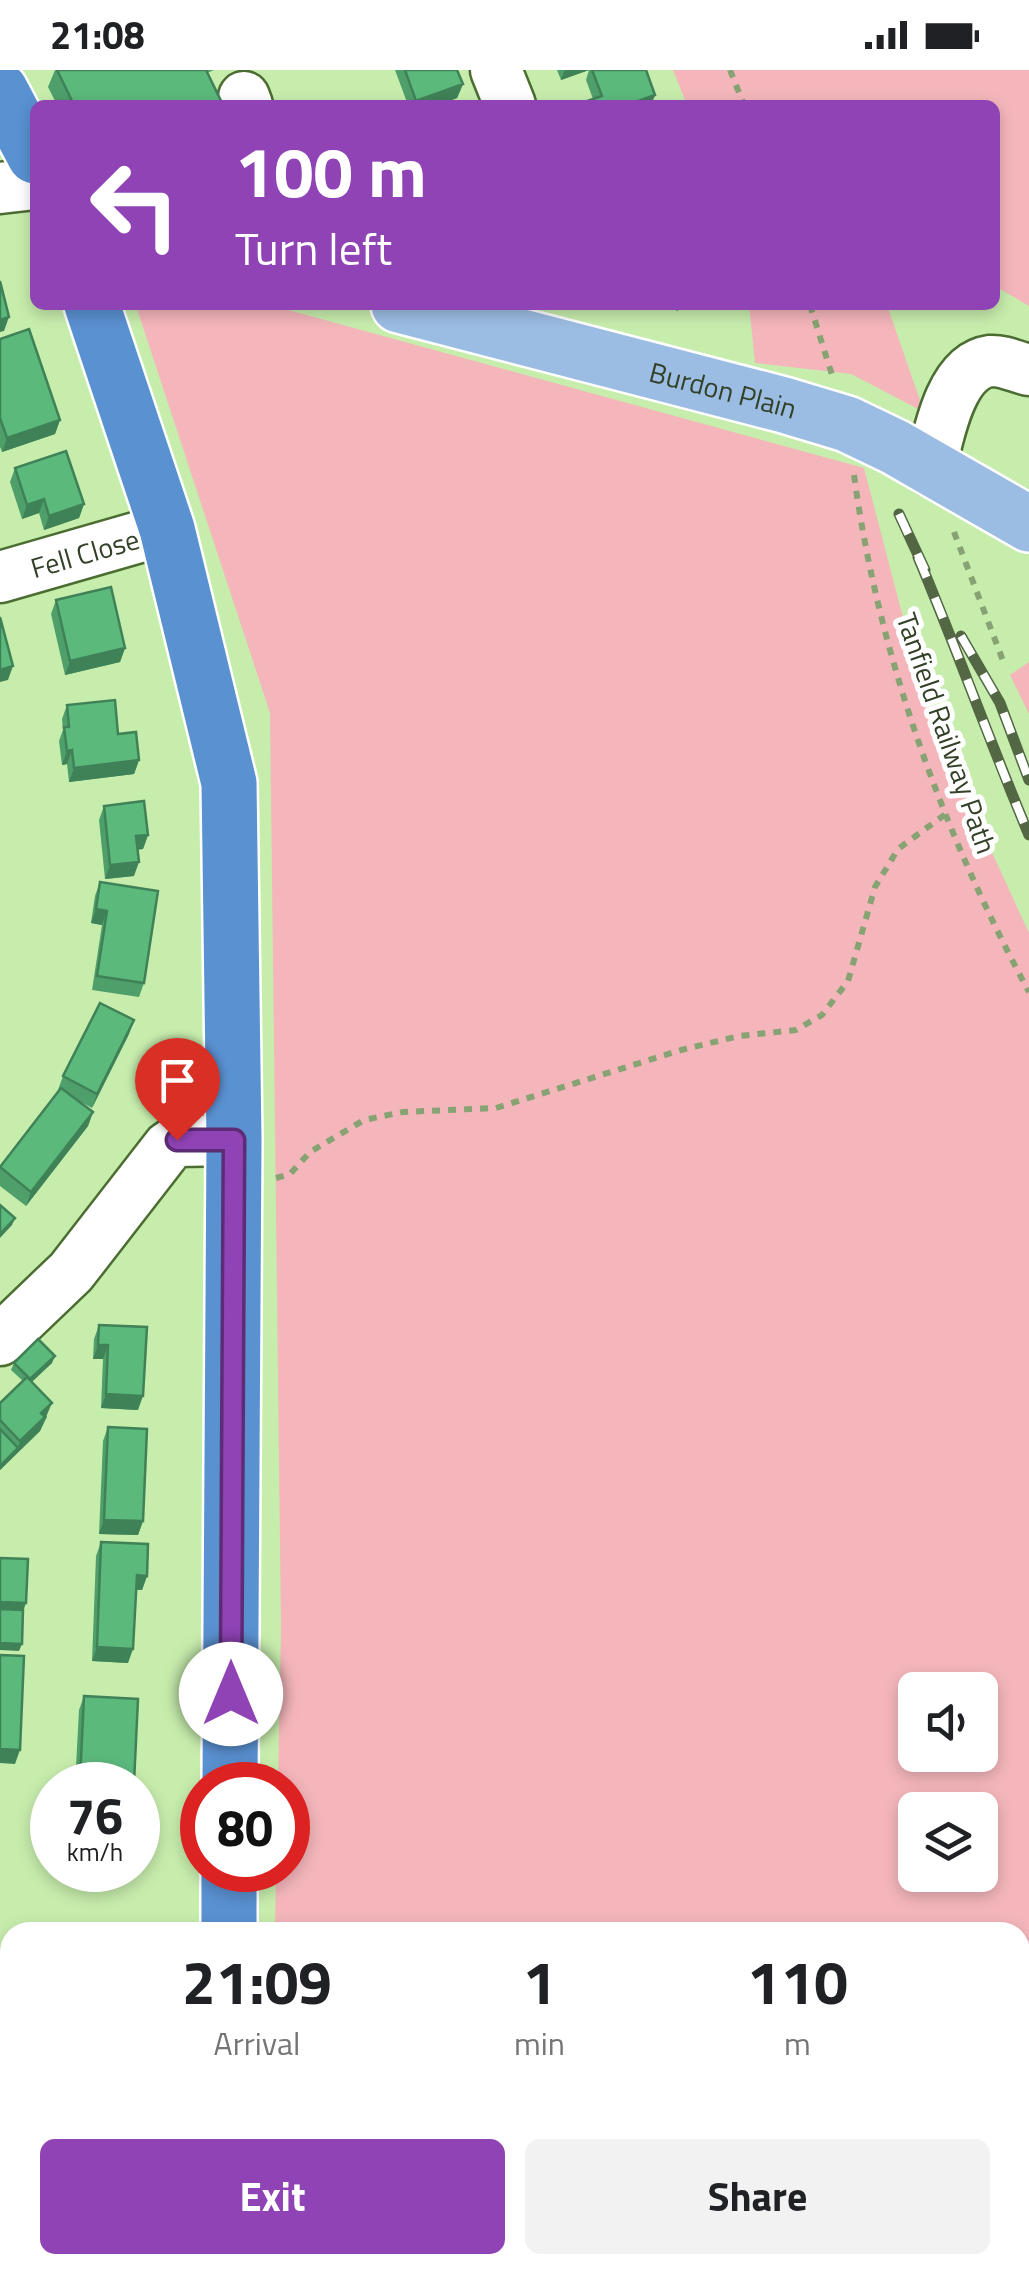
<!DOCTYPE html>
<style>
body{margin:0;font-family:"Titillium Web",sans-serif;background:#f2f2f2;color:#202124;height:100vh;display:flex;flex-direction:column;font-size:38px;white-space:nowrap}
*{box-sizing:border-box;margin:0}
p{font-size:32px;color:#757577}
.icon{flex:none;width:55px;height:55px;fill:none;stroke:currentColor;stroke-width:2;stroke-linecap:round;stroke-linejoin:round}
.map{position:relative;flex:1;overflow:hidden}
.details{position:absolute;left:0px;top:1852px;width:1030px;height:352px;display:flex;flex-direction:column;background:#fff;border-radius:30px 30px 0 0;box-shadow:0 5px 15px #0003}
.details>*{flex:none}
.hud{position:absolute;left:30px;top:30px;width:970px;height:210px;border-radius:15px;box-shadow:0 5px 15px #0003;background:#9043b5;color:#fff;overflow:hidden}
.controls{position:absolute;left:898px;top:1602px;display:grid;gap:20px}
.controls a{display:grid;place-items:center;width:100px;height:100px;border-radius:15px;background:#fff;box-shadow:0 5px 15px #0003;font-size:50px}
.speed{position:absolute;left:30px;top:1692px;display:flex;gap:20px;font-size:50px;font-weight:700;text-align:center}
.speed>*{display:grid;place-content:center;width:130px;height:130px;border-radius:50%;background:#fff;box-shadow:0 5px 15px #0003;line-height:1}
.speed small{font-size:25px;font-weight:400}
.speed .limit{border:15px solid #d22;background:#fff;color:#111}
.pin{position:absolute;display:grid;place-items:center;width:85px;height:85px;color:#fff;margin:-102px -42px;border-radius:50% 50% 50% 0;rotate:-45deg;box-shadow:0 0 10px #0007}
.pin .icon{rotate:45deg}
.me{position:absolute;width:110px;margin:-55px;rotate:0deg;stroke-linejoin:round;filter:drop-shadow(0 0 8px #0008)}
.turn{display:flex;align-items:center;gap:35px;height:210px;padding:0 40px;font-size:45px}
.turn .icon{width:130px;height:130px;stroke-width:2.5}
.turn b{display:block;font-size:70px;line-height:85px}
.eta{display:flex;justify-content:space-evenly;align-items:center;height:170px;text-align:center}
.eta b{font-size:60px;font-weight:700;line-height:70px}
.action{display:flex;gap:20px;margin-top:auto;padding:20px 40px}
.action a{flex:1;height:115px;border-radius:15px;background:#9043b5;color:#fff;font-size:40px;font-weight:700;line-height:115px;text-align:center}
.action a+a{background:#f2f2f2;color:#202124}
.status{display:flex;justify-content:space-between;align-items:center;height:70px;padding:0 50px;background:#fff;direction:ltr}
.status svg{height:28px;fill:currentColor}
.map>svg:first-child{display:block}
.green{fill:#f4b6bb;fill-rule:evenodd}
.lines{fill:none;stroke-linecap:round;stroke-linejoin:round}
.minor-casing{stroke:#4c6d32;stroke-width:55}
.major-casing{stroke:#fff;stroke-width:60}
.highway-casing{stroke:#fff;stroke-width:60}
.path{stroke:#87a373;stroke-width:6;stroke-dasharray:8 8;stroke-linecap:butt}
.minor{stroke:#fff;stroke-width:50}
.major{stroke:#9cbde3;stroke-width:55}
.highway{stroke:#5a91d1;stroke-width:55}
.rail-casing{stroke:#536744;stroke-width:11}
.rail{stroke:#fff;stroke-width:8;stroke-dasharray:22;stroke-linecap:butt}
.wall{fill:#4f9f6b}
.shaded-wall{fill:#408257}
.building{fill:#5cb97c;stroke:#408257;stroke-width:2.5}
.route-casing{stroke:#5e2c76;stroke-width:25}
.route{stroke:#9043b5;stroke-width:18}
.labels{text-anchor:middle;dominant-baseline:central;stroke-width:10;stroke-linejoin:round;paint-order:stroke}
.street-label{font-size:28px;fill:#324127;stroke:#fff}
</style>
<div class="status"><b>21:08</b><svg viewBox="0 0 49 12"><path d="M0 12V9h3v3zM5 12V6h3v6zM10 12V3h3v9zM15 12V0h3v12zM26 1h20v11H26zM47 4h2v5h-2z"/></svg></div>
<div class="map">
<svg width="1029" height="2203" viewBox="0 0 1029 2203">
<rect width="100%" height="100%" fill="#c7edad"/>
<path class="green" d="M673,0h356v236l-34,-20v-181h-308z
M270,235l594,163 64,245 101,220v1340h-737v-8h728v-333h-745l1,-62h12v-85h-10l3,-156 -11,-916 -134,-407zM915,1620h65v65h-65zM980,1740v65h-65v-65z
M749,235h138l37,107 -73,-38 -96,-11z
M1029,592v52l-19,-39z
M0,1927l10,3v265h187v8h-197z"/>
<g class="lines">
<defs>
<g id="minor">
<path d="M496,0l14,35"/>
<path d="M244,27l3,8"/>
<path d="M0,118l35,-4"/>
<path d="M930,400c8,-32 19,-103 60,-109 12,-1 27,6 39,9"/>
<path id="s1" d="M0,507l167,-48"/>
<path d="M0,1270l71,-68 97,-125 9,-6 57,-1"/>
</g>
<g id="major">
<path id="s2" d="M399,235l385,100 63,19 48,23 134,77"/>
</g>
<path id="highway" d="M0,20l35,66
M92,235l75,224 62,254 5,357 -4,645
M229,1862v-62
M249,2195l2,8"/>
</defs>
<use href="#minor" class="minor-casing"/>
<use href="#major" class="major-casing"/>
<use href="#highway" class="highway-casing"/>
<path class="path" d="M730,0l14,35
M810,235l22,70
M854,405c24,179 89,358 175,517
M954,462l51,134
M276,1108l14,-4 20,-22 54,-32 39,-8 93,-4 185,-58 58,-14 57,-6 26,-15 26,-34 27,-94 23,-38 49,-36"/>
<use href="#minor" class="minor"/>
<use href="#major" class="major"/>
<use href="#highway" class="highway"/>
<defs>
<path id="rail" d="M899,444l26,56
M918,487c39,92 72,186 111,278
M961,566l39,67 29,77"/>
</defs>
<use href="#rail" class="rail-casing"/>
<use href="#rail" class="rail"/>
</g>
<path class="wall" d="M55,0h159l-7,3 16,32h-166l-9,-18z
M395,0h62l6,14 -6,14 -18,7h-31z
M557,0h32l-28,10z
M589,0h57l9,25 -4,10h-65l1,-4 6,-2 -7,-19z
M0,269l60,81 -5,14 -53,18 -2,-5z
M15,398l69,36 -5,14 -35,12 -5,-17 -17,6 -12,-37z
M56,530l69,48 -5,14 -55,13 -14,-61z
M67,635l51,29 21,26 -5,14 -65,8 -2,-18 -5,1 -3,-24 4,-11 -1,-11z
M104,736l44,29 -5,14 -6,1 -3,26 -29,3 -6,-59z
M100,812l44,101 -5,14 -47,-7 10,-65 -11,-2 4,-27z
M129,964l-37,74 -15,-8 16,12 -5,14 -62,80 -26,-20v-19l59,-76 -1,-1 5,-14z
M99,1255l39,85 -37,-2 2,-49h-10l1,-20z
M14,1293h38l-20,19 15,35 -7,14 -40,39v-67l23,-22 -12,-11z
M108,1357l35,94 -5,14 -39,-1 4,-93z
M101,1472l46,34 -5,14h-6l-8,73 -36,-2 4,-105z
M84,1626l49,89h-58l4,-75z"/>
<path class="shaded-wall" d="M565,0h24l-28,10z
M463,14l-6,14 -18,7h-24l1,-4z
M655,25l-4,10h-24z
M679,235h14l-17,6z
M9,247l-5,14 -4,1v-12z
M60,350l-5,14 -53,18 5,-14z
M44,429l-5,14 -17,6 5,-14z
M84,434l-5,14 -35,12 5,-14z
M125,578l-5,14 -55,13 5,-14z
M13,596l-5,14 -8,2v-12z
M72,680l-5,14 -5,1 5,-14z
M139,690l-5,14 -65,8 5,-14z
M148,765l-5,14 -12,1 5,-14z
M139,792l-5,14 -29,3 5,-14z
M96,839l11,2 -5,14 -11,-2z
M134,950l-5,14 -37,74 5,-14z
M93,1042l-5,14 -62,80 5,-14z
M15,1148l-3,7 -12,13v-4z
M98,1275h10l-5,14h-10z
M55,1286l-3,7 -25,23 3,-7z
M106,1324l37,2 -5,14 -37,-2z
M52,1333l-12,28 -40,39v-4l18,-18 2,-7 21,-28z
M104,1450l39,1 -5,14 -39,-1z
M137,1505l10,1 -5,14 -10,-1z
M0,1532l26,1 -5,14 -21,-1z
M0,1573l22,1 -3,7 -19,-1z
M97,1577l36,2 -5,14 -36,-2z
M0,1679l20,1 -5,14 -15,-1z
M80,1710l54,3 -1,2h-55z"/>
<path class="building" d="M57,0h149l17,35h-149z
M405,0h52l6,14 -47,17z
M592,0h54l9,25 -28,10h-39l-1,-4 15,-5z
M0,211l9,36 -9,3z
M29,259l31,91 -53,18 -7,-20v-79z
M66,381l18,53 -35,12 -5,-17 -17,6 -12,-37z
M111,517l14,61 -55,13 -14,-61z
M0,547l13,49 -13,4z
M115,630l3,34 18,-2 3,28 -65,8 -2,-18 -5,1 -3,-24h5l-2,-22z
M144,731l4,34 -12,1 3,26 -29,3 -6,-59z
M100,812l58,9 -14,92 -47,-7 10,-65 -11,-2z
M100,933l34,17 -37,74 -34,-18z
M61,1018l32,24 -62,80 -31,-25z
M0,1135l15,13 -15,16z
M99,1255l48,2 -4,69 -37,-2 2,-49h-10z
M38,1269l17,17 -25,23 -16,-16z
M27,1307l25,26 -11,10 4,4 -25,24 -20,-21v-17z
M108,1357l39,2 -4,92 -39,-1z
M0,1359l18,19 -18,18z
M101,1472l47,2 -1,32 -10,-1 -4,74 -36,-2z
M0,1488l28,1 -2,44 -26,-1z
M0,1539l23,1 -1,34 -22,-1z
M0,1585l24,1 -4,94 -20,-1z
M84,1626l54,3 -4,84 -54,-3z"/>
<g class="lines">
<defs>
<path id="route" d="M177,1070h57l-3,554"/>
</defs>
<use href="#route" class="route-casing"/>
<use href="#route" class="route"/>
</g>
<g class="labels">
<g class="street-label">
<text stroke="none"><textPath href="#s2" startOffset="335">Burdon Plain</textPath></text>
<text stroke="none"><textPath href="#s1" startOffset="88">Fell Close</textPath></text>
<text transform="translate(947 663) rotate(71)">Tanfield Railway Path</text>
</g>
</g>
</svg>
<div class="controls">
<a><svg class="icon" aria-label="sound" viewBox="0 0 24 24"><path d="M4 9h4l5-4v14l-5-4H4zM17 9q2 3 0 6"/></svg></a>
<a><svg class="icon" aria-label="layers" viewBox="0 0 24 24"><path d="M12 4l9 5-9 5-9-5zM3 14l9 5 9-5"/></svg></a>
</div>
<div class="speed"><div>76<small>km/h</small></div><div class="limit">80</div></div>
<div class="pin" style="left:177px;top:1070px;background:#d93025"><svg class="icon" aria-label="arrive" viewBox="0 0 24 24"><path d="M6 21V4h12l-3 4 3 4H6"/></svg></div>
<svg class="me" style="left:231px;top:1624px" viewBox="-20 -20 40 40"><circle r="19" fill="#fff"/><path d="M0-13L10 11 0 6-10 11z" fill="#9043b5"/></svg>
<div class="hud">
<div class="turn"><svg class="icon" aria-label="left" viewBox="0 0 24 24"><path d="M17 20v-9H6M10 6l-5 5 5 5"/></svg><div><b>100 m</b>Turn left</div></div>
</div>
<section class="details">
<div class="eta">
<div><b>21:09</b><p>Arrival</p></div>
<div><b>1</b><p>min</p></div>
<div><b>110</b><p>m</p></div>
</div>
<div class="action"><a>Exit</a><a>Share</a></div>
</section>
</div>
